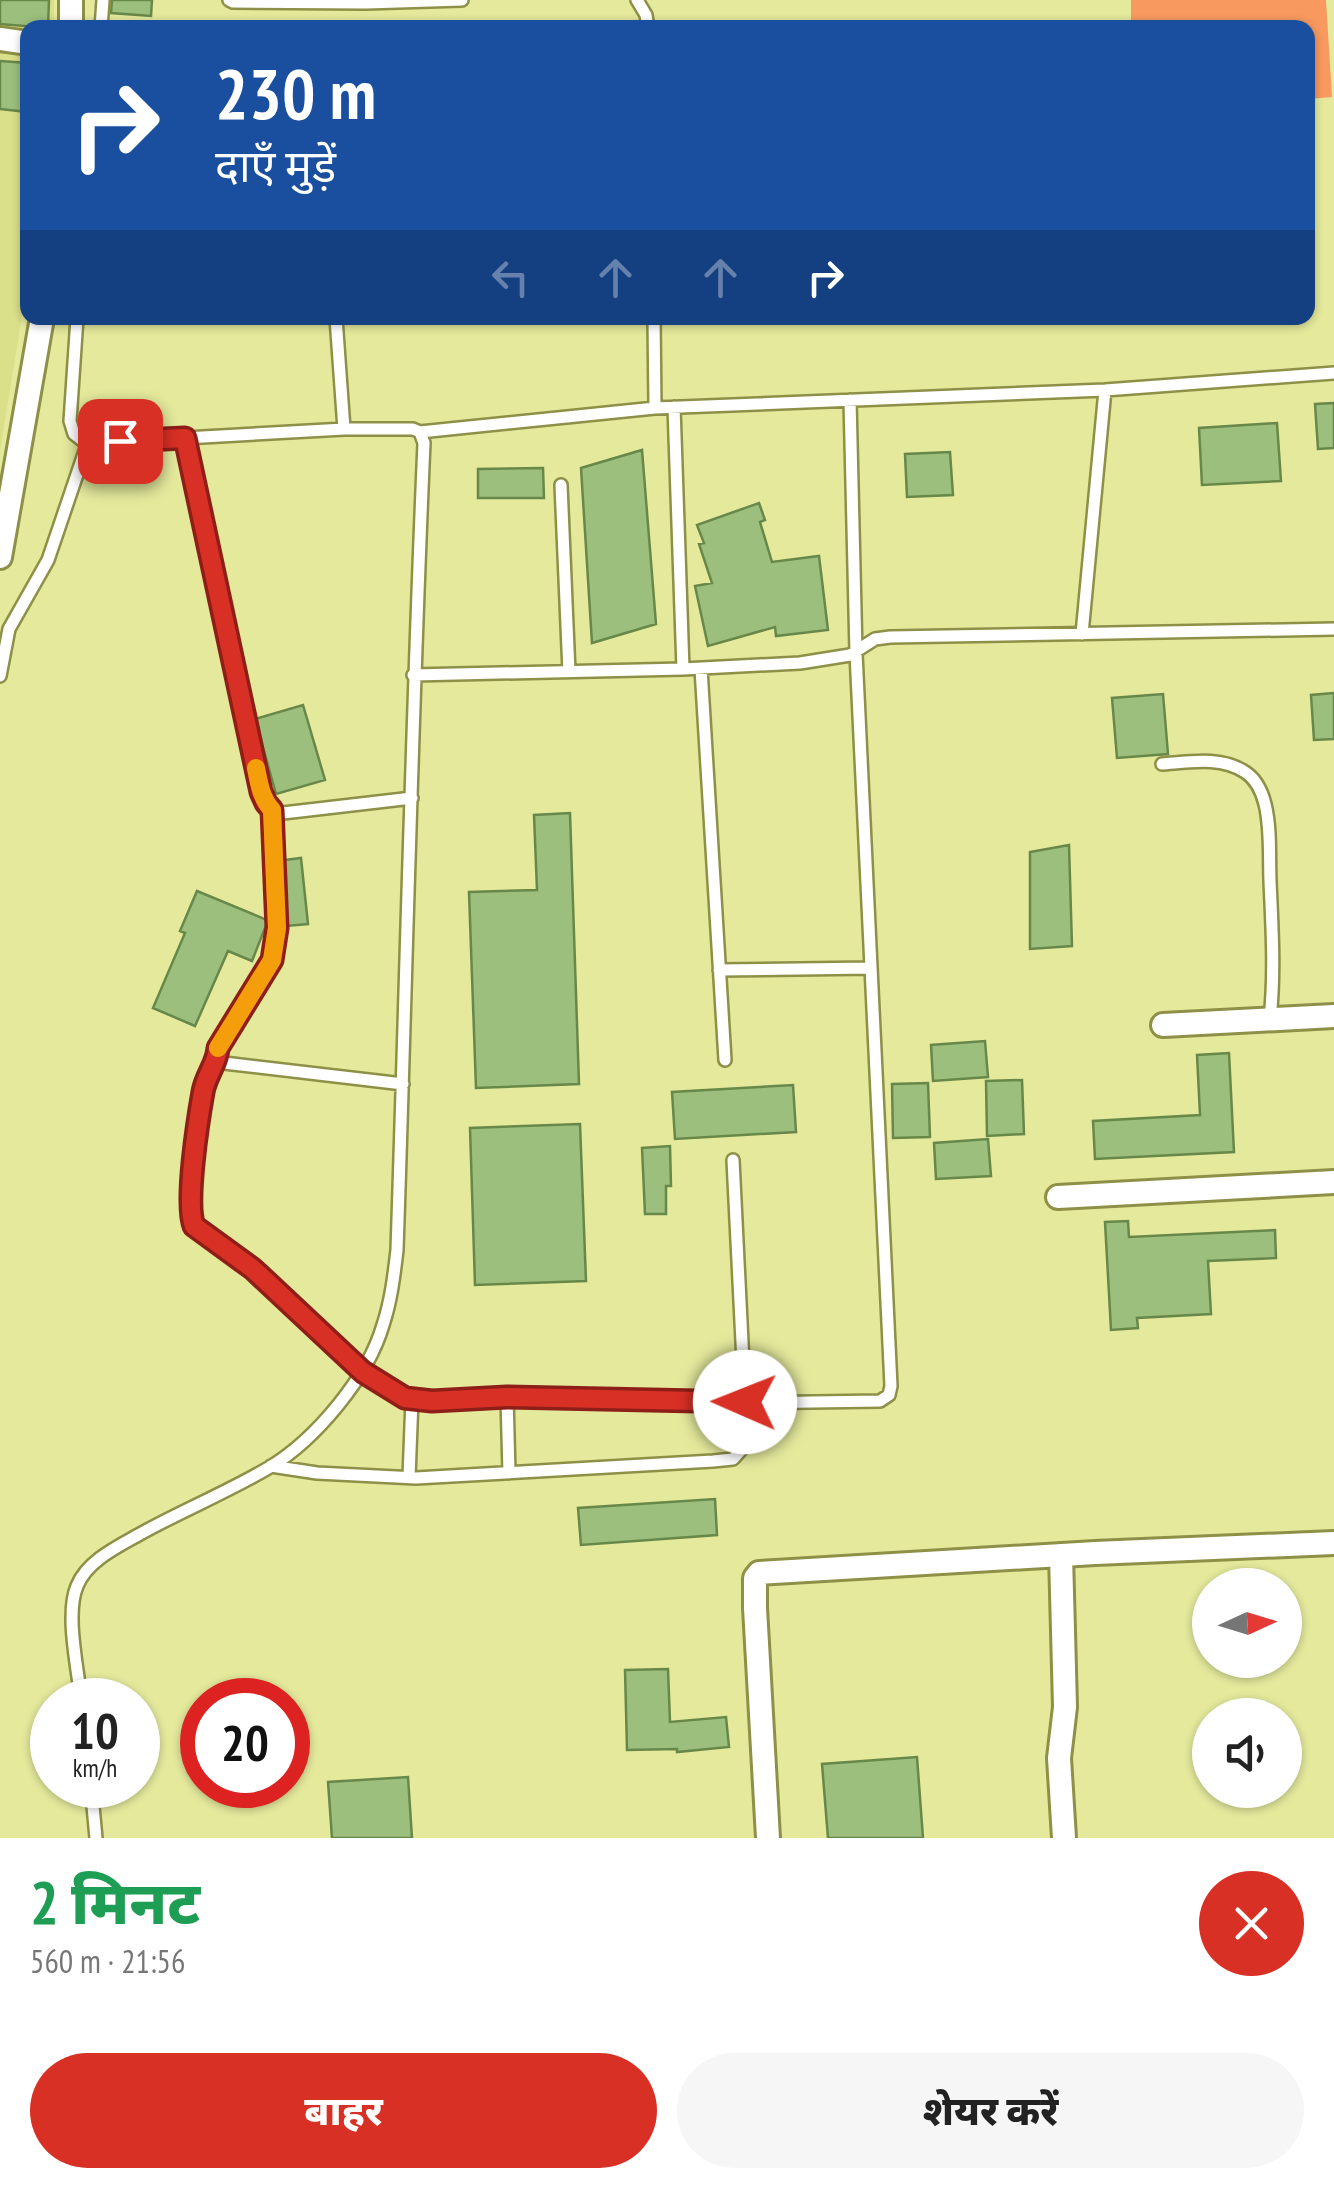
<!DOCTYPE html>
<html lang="hi">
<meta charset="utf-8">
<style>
body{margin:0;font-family:"PT Sans Narrow","Noto Sans Devanagari",sans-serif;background:#f6f6f6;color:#222;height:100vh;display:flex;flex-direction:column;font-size:38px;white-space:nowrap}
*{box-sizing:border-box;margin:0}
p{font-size:32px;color:#767676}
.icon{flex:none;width:55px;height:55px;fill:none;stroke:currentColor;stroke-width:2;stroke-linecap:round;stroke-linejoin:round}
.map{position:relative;height:1838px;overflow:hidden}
.side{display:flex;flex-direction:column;background:#fff;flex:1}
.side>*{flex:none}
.hud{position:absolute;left:20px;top:20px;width:1295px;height:305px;border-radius:20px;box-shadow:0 2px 8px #0004;background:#1a4fa0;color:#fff;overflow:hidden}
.needle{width:65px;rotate:86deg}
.tools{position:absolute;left:1192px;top:1568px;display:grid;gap:20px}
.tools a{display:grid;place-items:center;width:110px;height:110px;border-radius:50%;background:#fff;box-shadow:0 2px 8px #0004;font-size:50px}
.speed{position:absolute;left:30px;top:1678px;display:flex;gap:20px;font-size:50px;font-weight:700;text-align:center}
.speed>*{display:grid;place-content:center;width:130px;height:130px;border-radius:50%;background:#fff;box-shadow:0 2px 8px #0004;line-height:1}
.speed small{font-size:25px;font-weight:400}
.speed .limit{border:15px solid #d22;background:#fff;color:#111}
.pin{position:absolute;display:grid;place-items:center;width:85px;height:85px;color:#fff;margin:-42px;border-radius:20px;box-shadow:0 5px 15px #0006}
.me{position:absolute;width:110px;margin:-55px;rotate:271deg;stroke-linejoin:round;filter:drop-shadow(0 0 8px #0008)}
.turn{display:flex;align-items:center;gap:35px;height:210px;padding:0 30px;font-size:45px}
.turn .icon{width:130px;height:130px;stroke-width:2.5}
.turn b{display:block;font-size:70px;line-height:85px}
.lanes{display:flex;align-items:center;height:95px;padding:0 30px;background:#0003;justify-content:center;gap:50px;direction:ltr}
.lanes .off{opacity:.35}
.round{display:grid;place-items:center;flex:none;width:105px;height:105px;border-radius:52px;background:#f6f6f6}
.summary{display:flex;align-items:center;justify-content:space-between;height:170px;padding:0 30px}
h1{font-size:60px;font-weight:800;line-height:75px;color:#1e9e55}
.action{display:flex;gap:20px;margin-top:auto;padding:20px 30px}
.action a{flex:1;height:115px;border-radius:60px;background:#d93025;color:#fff;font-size:40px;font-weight:800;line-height:115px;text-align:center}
.action a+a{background:#f6f6f6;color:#222}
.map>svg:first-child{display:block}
.built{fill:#dadf8a}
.green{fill:#f8995f}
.building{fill:#9cbf7d;stroke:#688849;stroke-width:2.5}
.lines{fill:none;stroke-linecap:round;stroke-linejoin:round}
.service-casing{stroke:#8d9046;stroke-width:16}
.minor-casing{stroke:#8d9046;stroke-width:28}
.service{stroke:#fff;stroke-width:11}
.minor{stroke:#fff;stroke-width:22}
.route-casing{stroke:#8d1f18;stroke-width:25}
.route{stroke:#d93025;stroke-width:18}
.slow{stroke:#f59e0b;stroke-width:18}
</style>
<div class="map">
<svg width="1334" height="1838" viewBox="0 0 1334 1838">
<rect width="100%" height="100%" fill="#e4e99c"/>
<path class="built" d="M0,0h54v27l-26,1 -1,257 -27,166z"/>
<path class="green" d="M1131,0h195l6,97 -24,2v-71l-177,-1z"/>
<path class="building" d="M0,0h49l-1,28 -48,-4z
M112,0h40l-1,16 -40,-3z
M0,61l28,2v49l-28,-3z
M1334,403v45l-16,1 -3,-45z
M1277,423l4,58 -79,4 -3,-57z
M642,450l14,174 -64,19 -11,-175z
M950,452l3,43 -46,2 -2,-43z
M543,468l1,30h-66v-29z
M759,503l6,17 -5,2 12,40 47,-6 9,74 -52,6 -1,-9 -67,19 -13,-60 17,-3 -13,-39 5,-1 -7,-18z
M1334,693v46l-20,1 -3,-45z
M1163,694l5,60 -51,4 -5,-60z
M303,705l22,75 -49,14 -21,-75z
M570,813l9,271 -103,4 -7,-196 68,-2 -3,-75z
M1069,845l3,101 -42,3v-97z
M301,858l7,66 -22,2 -2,-66z
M197,891l70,29v3l-15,38 -24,-10 -33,75 -42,-18 32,-75 -5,-2z
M985,1041l3,36 -55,4 -2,-36z
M1229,1053l5,99 -139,7 -2,-38 107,-6 -3,-60z
M1022,1080l2,54 -37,2 -1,-55z
M928,1083l2,54 -37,1 -1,-54z
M793,1085l3,47 -121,7 -3,-47z
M580,1124l6,157 -111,4 -5,-157z
M988,1139l3,37 -55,3 -2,-36z
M670,1146l1,40h-5v28h-21l-3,-66z
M1128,1221l1,16 146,-7 1,28 -68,3 3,53 -74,4 1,10 -27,2 -6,-108z
M715,1499l2,36 -136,10 -3,-37z
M668,1669l2,53 56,-5 3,30 -52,5v-3l-50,1 -2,-80z
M917,1757l6,81h-95l-6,-74z
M408,1777l4,61h-80l-4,-56z"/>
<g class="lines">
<defs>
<path id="service" d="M229,0l4,2 133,1 96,-3
M637,0l9,15 2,13
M101,28l2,-28
M77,318l-7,103 4,13 9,7 102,-3 159,-9h69l7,3 4,11c-12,269 -18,538 -27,807 -3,26 -6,51 -14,75 -15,52 -67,114 -113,142 -42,25 -87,43 -130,67 -23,13 -53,27 -63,52 -12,28 1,83 4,114
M336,318l8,111
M654,318l1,90
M674,407l9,262
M420,432l235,-24 450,-18 229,-17
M185,438l76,353 5,12 10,10h7l129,-15
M561,485l8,187
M1082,634l23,-244
M701,669l24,391
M413,675l270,-6 117,-6 50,-8 25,-16 15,-2 444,-8
M0,676l9,-47 39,-69 40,-118
M1162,764c27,-2 59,-8 83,8 11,7 17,20 20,32 6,24 4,52 5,77 2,46 5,92 0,138
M272,810l5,118 -5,32 -54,88v11l6,4 179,21
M719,970l152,-2
M218,1059c-5,10 -11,19 -14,30 -6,25 -18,115 -10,137l59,43 110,103 49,27 20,2 55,-4 258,6 135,-2 9,-6 2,-9 -35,-733 -6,-253
M507,1397l2,76
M271,1466l46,7 99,5 297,-17 20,-2 8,-9 2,-7 2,-40 -12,-243
M409,1477l3,-78
M91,1785l5,53"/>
<path id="minor" d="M71,0v28
M0,39l28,4
M0,557l42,-239
M1163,1025l171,-9
M1058,1197l276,-15
M1061,1555l4,152 -6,51 5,80
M768,1838l-13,-230v-30l4,-5 336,-20 239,-10"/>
</defs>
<use href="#service" class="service-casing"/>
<use href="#minor" class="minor-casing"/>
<use href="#service" class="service"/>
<use href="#minor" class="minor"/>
</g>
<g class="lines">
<defs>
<path id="route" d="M120,441l65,-3 76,354 5,11 6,7 5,118 -5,32 -54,88c-1,16 -12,27 -15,44 -5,28 -18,111 -9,134l59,43 110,103 42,26 27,3 75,-4 238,5"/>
</defs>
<use href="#route" class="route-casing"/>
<use href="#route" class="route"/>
<path class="slow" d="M218,1048l54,-88 5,-32 -5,-118c-11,-12 -13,-27 -16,-42"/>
</g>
</svg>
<div class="tools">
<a><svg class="needle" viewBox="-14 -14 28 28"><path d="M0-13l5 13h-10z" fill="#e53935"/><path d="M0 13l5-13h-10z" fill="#767676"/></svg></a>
<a><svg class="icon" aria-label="sound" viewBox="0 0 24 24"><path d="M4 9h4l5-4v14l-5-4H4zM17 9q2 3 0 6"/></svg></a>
</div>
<div class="speed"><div>10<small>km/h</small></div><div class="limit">20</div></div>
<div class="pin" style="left:120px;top:441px;background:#d93025"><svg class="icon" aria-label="arrive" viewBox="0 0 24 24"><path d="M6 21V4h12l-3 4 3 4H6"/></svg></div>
<svg class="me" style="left:745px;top:1402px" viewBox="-20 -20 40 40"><circle r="19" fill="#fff"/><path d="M0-13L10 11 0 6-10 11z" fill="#d93025"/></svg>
<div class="hud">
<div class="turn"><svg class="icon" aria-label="right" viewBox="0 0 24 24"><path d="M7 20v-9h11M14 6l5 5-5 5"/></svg><div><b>230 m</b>दाएँ मुड़ें</div></div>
<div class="lanes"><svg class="icon off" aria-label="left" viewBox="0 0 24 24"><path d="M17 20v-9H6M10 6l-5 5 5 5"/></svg><svg class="icon off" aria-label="ahead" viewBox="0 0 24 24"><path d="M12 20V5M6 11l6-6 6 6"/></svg><svg class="icon off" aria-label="ahead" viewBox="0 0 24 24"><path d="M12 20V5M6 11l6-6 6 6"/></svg><svg class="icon" aria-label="right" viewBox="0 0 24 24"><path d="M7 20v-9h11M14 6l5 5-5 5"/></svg></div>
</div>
</div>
<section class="side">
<div class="summary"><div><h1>2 मिनट</h1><p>560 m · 21:56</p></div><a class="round" style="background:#d93025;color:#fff"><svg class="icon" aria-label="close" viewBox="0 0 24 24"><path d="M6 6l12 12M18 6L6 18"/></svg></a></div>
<div class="action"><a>बाहर</a><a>शेयर करें</a></div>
</section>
